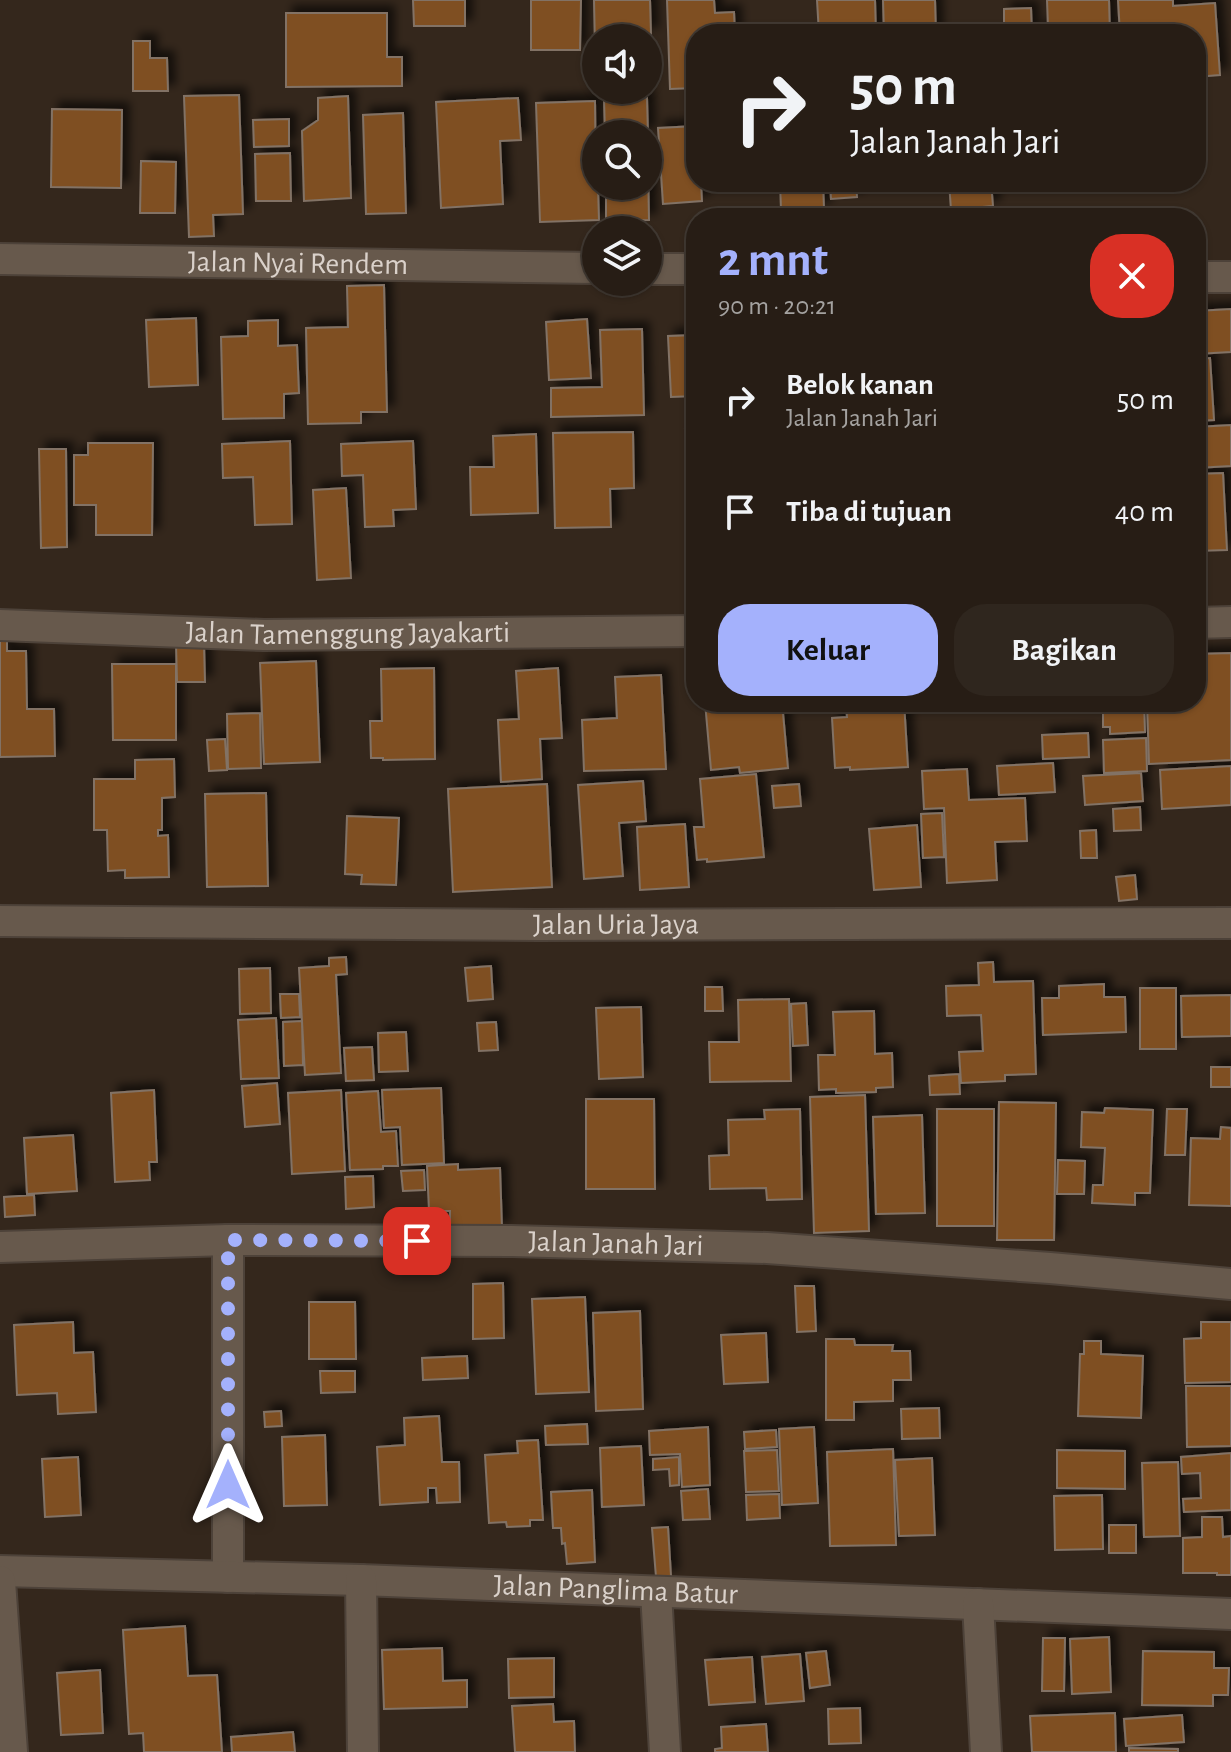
<!DOCTYPE html>
<html lang="id">
<meta charset="utf-8">
<style>
body{margin:0;font-family:"Alegreya Sans",sans-serif;background:#2f261e;color:#f1f3f6;height:100vh;display:flex;flex-direction:column;font-size:30px;white-space:nowrap}
*{box-sizing:border-box;margin:0}
p{font-size:26px;color:#a4a2a0}
.icon{flex:none;width:44px;height:44px;fill:none;stroke:currentColor;stroke-width:2;stroke-linecap:round;stroke-linejoin:round}
.map{position:relative;flex:1;overflow:hidden}
.details{position:absolute;left:686px;top:208px;width:520px;height:504px;display:flex;flex-direction:column;background:#271d15;border-radius:32px;box-shadow:0 2px 6px #0004,0 0 0 2px #433b34}
.details>*{flex:none}
.banner{position:absolute;left:686px;top:24px;width:520px;height:168px;border-radius:32px;box-shadow:0 2px 6px #0004,0 0 0 2px #433b34;background:#271d15;color:#f1f3f6;overflow:hidden}
.buttons{position:absolute;left:582px;top:24px;display:grid;gap:16px}
.buttons a{display:grid;place-items:center;width:80px;height:80px;border-radius:50%;background:#271d15;box-shadow:0 2px 6px #0004,0 0 0 2px #433b34;font-size:40px}
.pin{position:absolute;display:grid;place-items:center;width:68px;height:68px;color:#fff;margin:-34px;border-radius:16px;box-shadow:0 4px 12px #0006}
.me{position:absolute;width:88px;margin:-44px;rotate:0deg;stroke-linejoin:round;filter:drop-shadow(0 0 6px #0008)}
.turn{display:flex;align-items:center;gap:28px;height:168px;padding:0 32px;font-size:36px}
.turn .icon{width:104px;height:104px;stroke-width:2.5}
.turn b{display:block;font-size:56px;line-height:68px}
.round{display:grid;place-items:center;flex:none;width:84px;height:84px;border-radius:32px;background:#2f261e}
.summary{display:flex;align-items:center;justify-content:space-between;height:136px;padding:0 32px}
h1{font-size:48px;font-weight:700;line-height:60px;color:#a4b1fc}
.primary-button{display:flex;gap:16px;margin-top:auto;padding:16px 32px}
.primary-button a{flex:1;height:92px;border-radius:32px;background:#a4b1fc;color:#111;font-size:32px;font-weight:700;line-height:92px;text-align:center}
.primary-button a+a{background:#2f261e;color:#f1f3f6}
ul{padding:0;list-style:none}
li{display:flex;align-items:center;gap:24px;height:112px;padding:0 32px}
li div{flex:1}
li b{display:block;font-size:30px}
li em{font-style:normal}
.map>svg:first-child{display:block}
.building{fill:#7f5022;stroke:#827265;stroke-width:2;filter:url(#shadow)}
.lines{fill:none;stroke-linecap:round;stroke-linejoin:round}
.minor-casing{stroke:#4d4239;stroke-width:34}
.minor{stroke:#67594c;stroke-width:30}
.route{stroke:#a4b1fc;stroke-width:14;stroke-dasharray:0 25.2}
.labels{text-anchor:middle;dominant-baseline:central;stroke-width:7;stroke-linejoin:round;paint-order:stroke}
.street-label{font-size:30px;fill:#dad1ca;stroke:#2a1e13}
</style>
<div class="map">
<svg width="1231" height="1752" viewBox="0 0 1231 1752">
<defs>
<filter id="shadow"><feDropShadow dx="7" dy="-7" stdDeviation="4" flood-color="#0009"/></filter>
</defs>
<rect width="100%" height="100%" fill="#34271c"/>
<path class="building" d="M413,0h52v26h-51z
M531,0h50l-1,50h-49z
M594,0h56l1,34h-14v4h-41l-1,10z
M667,0h47l1,13 19,-1 1,22h-39v54l-26,1z
M817,0h58l1,34h-57z
M883,0h52l1,34h-52z
M1047,0h62l1,34h-72v-6l10,-1z
M1118,0h55v6l42,-3 5,72 -24,2v-43h-76z
M1031,8l1,26h-28v-25z
M286,13h101v44h15v29l-116,1z
M133,41h17v17h17l1,33h-35z
M239,95l4,119 -30,1 1,21 -25,1 -5,-141z
M348,96l3,102 -47,3 -2,-70 16,-11v-22z
M518,98l3,42 -21,1 3,63 -62,4 -5,-106z
M647,98l1,36h-43l-1,-35z
M595,101l1,85h2l1,34 -59,2 -4,-119z
M52,109l70,1 -1,78 -70,-1z
M403,113l3,100 -40,1 -3,-99z
M289,119v27l-35,1 -1,-27z
M696,126v56h5l1,19 -39,3 -5,-76z
M290,153l1,48h-35l-1,-47z
M141,161l35,1 -1,51h-35z
M648,165l1,55 -43,1v-35h42z
M780,182h43l1,26 -43,2z
M830,182h26l1,15 -26,2z
M949,182h42l2,24 -42,4z
M384,285l3,127h-26v11l-53,1 -2,-96 42,-1 -1,-41z
M1231,309v43l-35,2v-43z
M196,318l2,67 -49,2 -3,-67z
M587,319l4,59 -42,2 -3,-58z
M278,320v26l19,-1 2,48 -15,1v24l-61,1 -2,-82 27,-1v-15z
M642,329l2,86 -93,2v-29l51,-1 -2,-57z
M696,335v61l-25,1 -3,-61z
M1210,358l4,62 -18,1v-62z
M1231,425v41l-35,2v-41z
M685,429h11v92l-7,1z
M633,432l1,56 -24,1 1,38 -56,1 -2,-95z
M536,434l2,79 -67,2 -1,-48h24l-1,-31z
M290,441l2,83 -37,1 -2,-48 -30,1 -1,-34z
M413,441l3,68 -23,1 1,16 -29,1 -2,-52 -21,1 -1,-32z
M88,443h65l-1,92h-56v-30h-22v-50h14z
M39,449h27l1,98 -26,1z
M1223,473l4,77 -31,1v-77z
M346,488l5,90 -34,2 -4,-90z
M0,633h7v18h19l1,58h27l1,47 -55,1z
M176,644h28l1,38h-28z
M1231,653v107l-82,4 -2,-62h49v-48z
M316,661l4,101 -56,2 -4,-101z
M112,664h64v76h-63z
M434,668l1,91 -52,1v-2h-12l-1,-37h12l-1,-52z
M558,668l4,70 -22,1 2,40 -41,3 -3,-62 21,-1 -3,-48z
M661,675l5,94 -82,2 -2,-51 35,-2 -2,-41z
M705,702h77l6,66 -48,5 -1,-6 -28,3z
M846,702h58l4,65 -58,3v-3l-15,1 -3,-50 15,-1z
M1083,702h61l1,30 -35,2v-7h-7v-16l-20,1z
M260,713l1,55 -33,1 -1,-55z
M1088,733l1,24 -46,2 -1,-24z
M1146,738l1,33 -43,2 -1,-33z
M225,739l2,31 -18,1 -2,-31z
M174,759l1,38 -13,1v32h-4v6l10,-1 1,42 -44,1v-8l-17,1 -1,-41h-13v-51h41v-19z
M1053,763l2,29 -56,3 -2,-29z
M1231,766v39l-69,4 -2,-39z
M967,769l2,31 56,-2 2,43 -32,1 2,38 -50,3 -3,-75 -20,1 -2,-38z
M1141,773l2,28 -58,4 -2,-29z
M756,774l8,83 -57,5v-3l-10,1 -3,-33h10l-4,-48z
M643,781l3,40 -27,2 4,53 -39,3 -6,-94z
M547,784l5,103 -99,5 -5,-103z
M799,784l2,22 -27,2 -2,-22z
M266,793l2,93 -61,1 -2,-93z
M1140,807l1,23 -27,1 -1,-22z
M942,813l2,44 -21,1 -2,-44z
M347,816l52,2 -3,67 -35,-1 1,-9 -17,-1z
M685,824l4,63 -49,3 -3,-63z
M917,825l4,62 -47,3 -5,-61z
M1096,830l1,28h-16l-1,-27z
M1135,875l2,24 -18,2 -3,-24z
M346,957l1,17 -11,1 5,98 -36,2 -6,-107 30,-2v-8z
M993,962l1,20 39,-1 3,93 -31,1v6l-44,2 -2,-31 24,-1 -2,-36 -34,1 -1,-30 33,-1 -1,-22z
M491,966l2,33 -25,2 -3,-33z
M270,968l1,45 -31,1 -1,-45z
M1104,984v13h21l1,35 -83,3 -1,-37h17v-12z
M705,987h17l1,24h-18z
M1140,988h36v61h-36z
M280,994h19l1,23 -19,1z
M1231,995v41l-49,1 -1,-41z
M789,999l2,82 -81,1 -1,-40h30l-1,-42z
M806,1003l2,42 -15,1 -2,-42z
M641,1007l2,70 -44,2 -3,-71z
M874,1011l1,43 17,-1 1,34 -17,1v4l-40,1v-4l-17,1 -1,-35h17l-2,-43z
M276,1018l3,60 -38,1 -3,-59z
M302,1021l1,44 -19,1 -1,-44z
M496,1022l2,28 -19,1 -2,-28z
M406,1032l2,39 -29,1 -1,-39z
M372,1047l2,33 -28,1 -2,-33z
M1211,1067h20v20h-20z
M959,1074l1,20 -30,1 -1,-19z
M277,1083l3,41 -35,3 -3,-41z
M441,1088l3,75 -42,2 -2,-38 -16,1 -2,-38z
M154,1090l3,72h-8l1,18 -35,2 -4,-89z
M341,1090l4,81 -53,3 -4,-81z
M378,1091l3,41 15,-1 2,35h-15v3l-33,1 -4,-77z
M865,1095l4,136 -55,2 -4,-136z
M586,1099h68l1,90h-69z
M999,1102l57,1 -2,137h-57z
M1105,1108l48,2 -3,83h-15v12l-43,-2 1,-18h10l2,-37 -24,-1 1,-35 22,1z
M800,1109l2,90 -35,1 -1,-12 -56,1 -1,-33 20,-1 -1,-35 37,-1 -1,-9z
M937,1109h57v117h-57z
M1167,1109h20l-2,46h-20z
M922,1115l3,98 -49,1 -3,-97z
M1221,1127l10,1v78l-42,-1 2,-67 29,1z
M73,1135l4,56 -50,3 -3,-56z
M1058,1160l27,1 -1,33h-27z
M458,1164v6l42,-2 2,60 -52,2v-19h-21l-2,-45z
M424,1170l1,20 -22,1 -2,-20z
M373,1176l1,31 -28,2 -1,-32z
M34,1195l1,20 -30,2 -1,-20z
M503,1283l1,55 -31,1v-55z
M795,1286h19l2,45 -19,1z
M585,1297l4,95 -53,2 -4,-95z
M309,1302h46l1,57h-47z
M640,1311l3,98 -47,2 -3,-98z
M73,1322l1,31 19,-1 3,60 -38,2 -1,-21 -40,2 -3,-70z
M1201,1322h30v60l-46,1 -1,-44 17,-1z
M766,1333l2,49 -44,2 -3,-49z
M826,1339h28l1,6h38l-1,6h18l1,29h-18v21l-39,1v18h-28z
M1084,1341h17v13l42,2 -2,62 -63,-2 2,-62h4z
M467,1356l1,22 -45,2 -1,-22z
M320,1371h35v21l-34,1z
M1186,1386h45v60l-44,1z
M939,1408l1,30 -38,1 -1,-30z
M281,1411l1,15 -17,1 -1,-15z
M439,1416l3,46h17l1,40 -23,1 -1,-15h-8v14l-48,3 -3,-58 28,-2 -1,-27z
M587,1424l1,20 -42,1 -1,-19z
M708,1427l2,58 -28,2 -2,-33 -30,1 -1,-24z
M814,1427l4,76 -36,2 -3,-76z
M776,1430l1,17 -32,2 -1,-17z
M325,1435l2,70 -43,1 -2,-69z
M538,1440l5,80h-13v6l-23,1 -1,-5 -17,1 -4,-68 33,-2 -1,-12z
M641,1446l3,59 -42,2 -2,-59z
M893,1449l3,96 -66,1 -3,-94z
M777,1450l2,41 -33,1 -2,-41z
M1057,1450l68,1v38l-68,-1z
M1231,1453v57l-47,2 -1,-13 18,-1 -1,-25 -18,1 -1,-17z
M78,1457l3,58 -36,2 -3,-58z
M679,1457v28l-9,1 -1,-17 -16,1v-11z
M932,1458l3,77 -36,1 -4,-76z
M1178,1462l2,74 -36,1 -2,-74z
M708,1489l2,30 -27,1 -2,-29z
M592,1490l3,72 -28,2 -2,-21 -3,1 -1,-16h-8l-2,-36z
M779,1494l1,24 -33,2 -1,-25z
M1102,1495l1,54 -48,1 -1,-54z
M1202,1517h20l1,20 8,-1v39h-14v-2h-34v-35l19,-1z
M1109,1525h27v28h-27z
M668,1527l3,49 -15,1 -4,-49z
M185,1626l3,50 29,-1 5,77h-78l-1,-19 -14,1 -6,-104z
M1109,1637l2,55 -39,2 -2,-55z
M1043,1638h22l-1,53h-22z
M442,1648l1,33 24,-1v27l-83,2 -2,-59z
M826,1651l4,34 -20,3 -4,-35z
M1143,1651l71,1v16h15l-1,27h-15v11l-71,-1z
M800,1654l4,47 -38,3 -4,-47z
M752,1657l3,45 -46,3 -4,-45z
M554,1658v39l-45,1 -1,-39z
M100,1670l3,63 -42,2 -4,-62z
M553,1704l1,18 20,-1 1,31h-60l-3,-46z
M860,1708l1,35 -32,1 -1,-35z
M1115,1713l1,39h-84l-2,-36z
M1182,1715l2,27 -58,4 -2,-27z
M766,1724l2,28h-53v-3l7,-1 -1,-21z
M293,1732l2,20h-63l-1,-15z
M1129,1748l49,1v3h-49z"/>
<g class="lines">
<defs>
<g id="minor">
<path id="s1" d="M0,259l596,9"/>
<path d="M648,269h48"/>
<path d="M1196,277h35"/>
<path d="M1196,623l35,-1"/>
<path id="s2" d="M0,625l264,10 432,-4"/>
<path id="s3" d="M0,921l538,4 693,-2"/>
<path d="M228,1240v337"/>
<path id="s4" d="M0,1247l228,-7 284,1 255,7 283,20 181,16"/>
<path id="s5" d="M0,1571l361,9 870,34"/>
<path d="M361,1580l2,172"/>
<path d="M0,1581l12,171"/>
<path d="M656,1592l9,160"/>
<path d="M978,1604l8,148"/>
</g>
</defs>
<use href="#minor" class="minor-casing"/>
<use href="#minor" class="minor"/>
</g>
<g class="lines">
<path class="route" d="M228,1485v-245l189,1"/>
</g>
<g class="labels">
<g class="street-label">
<text stroke="none"><textPath href="#s1" startOffset="298">Jalan Nyai Rendem</textPath></text>
<text stroke="none"><textPath href="#s2" startOffset="348">Jalan Tamenggung Jayakarti</textPath></text>
<text stroke="none"><textPath href="#s3" startOffset="616">Jalan Uria Jaya</textPath></text>
<text stroke="none"><textPath href="#s4" startOffset="616">Jalan Janah Jari</textPath></text>
<text stroke="none"><textPath href="#s5" startOffset="616">Jalan Panglima Batur</textPath></text>
</g>
</g>
</svg>
<div class="buttons">
<a><svg class="icon" aria-label="sound" viewBox="0 0 24 24"><path d="M4 9h4l5-4v14l-5-4H4zM17 9q2 3 0 6"/></svg></a>
<a><svg class="icon" aria-label="search" viewBox="0 0 24 24"><circle cx="10" cy="10" r="6"/><path d="M15 15l6 6"/></svg></a>
<a><svg class="icon" aria-label="layers" viewBox="0 0 24 24"><path d="M12 4l9 5-9 5-9-5zM3 14l9 5 9-5"/></svg></a>
</div>
<div class="pin" style="left:417px;top:1241px;background:#d93025"><svg class="icon" aria-label="arrive" viewBox="0 0 24 24"><path d="M6 21V4h12l-3 4 3 4H6"/></svg></div>
<svg class="me" style="left:228px;top:1485px" viewBox="-20 -20 40 40"><path d="M0-17L14 15 0 8-14 15z" fill="#a4b1fc" stroke="#fff" stroke-width="4"/></svg>
<div class="banner">
<div class="turn"><svg class="icon" aria-label="right" viewBox="0 0 24 24"><path d="M7 20v-9h11M14 6l5 5-5 5"/></svg><div><b>50 m</b>Jalan Janah Jari</div></div>
</div>
<section class="details">
<div class="summary"><div><h1>2 mnt</h1><p>90 m · 20:21</p></div><a class="round" style="background:#d93025;color:#fff"><svg class="icon" aria-label="close" viewBox="0 0 24 24"><path d="M6 6l12 12M18 6L6 18"/></svg></a></div>
<ul>
<li><svg class="icon" aria-label="right" viewBox="0 0 24 24"><path d="M7 20v-9h11M14 6l5 5-5 5"/></svg><div><b>Belok kanan</b><p>Jalan Janah Jari</p></div><em>50 m</em></li>
<li><svg class="icon" aria-label="arrive" viewBox="0 0 24 24"><path d="M6 21V4h12l-3 4 3 4H6"/></svg><div><b>Tiba di tujuan</b></div><em>40 m</em></li>
</ul>
<div class="primary-button"><a>Keluar</a><a>Bagikan</a></div>
</section>
</div>
